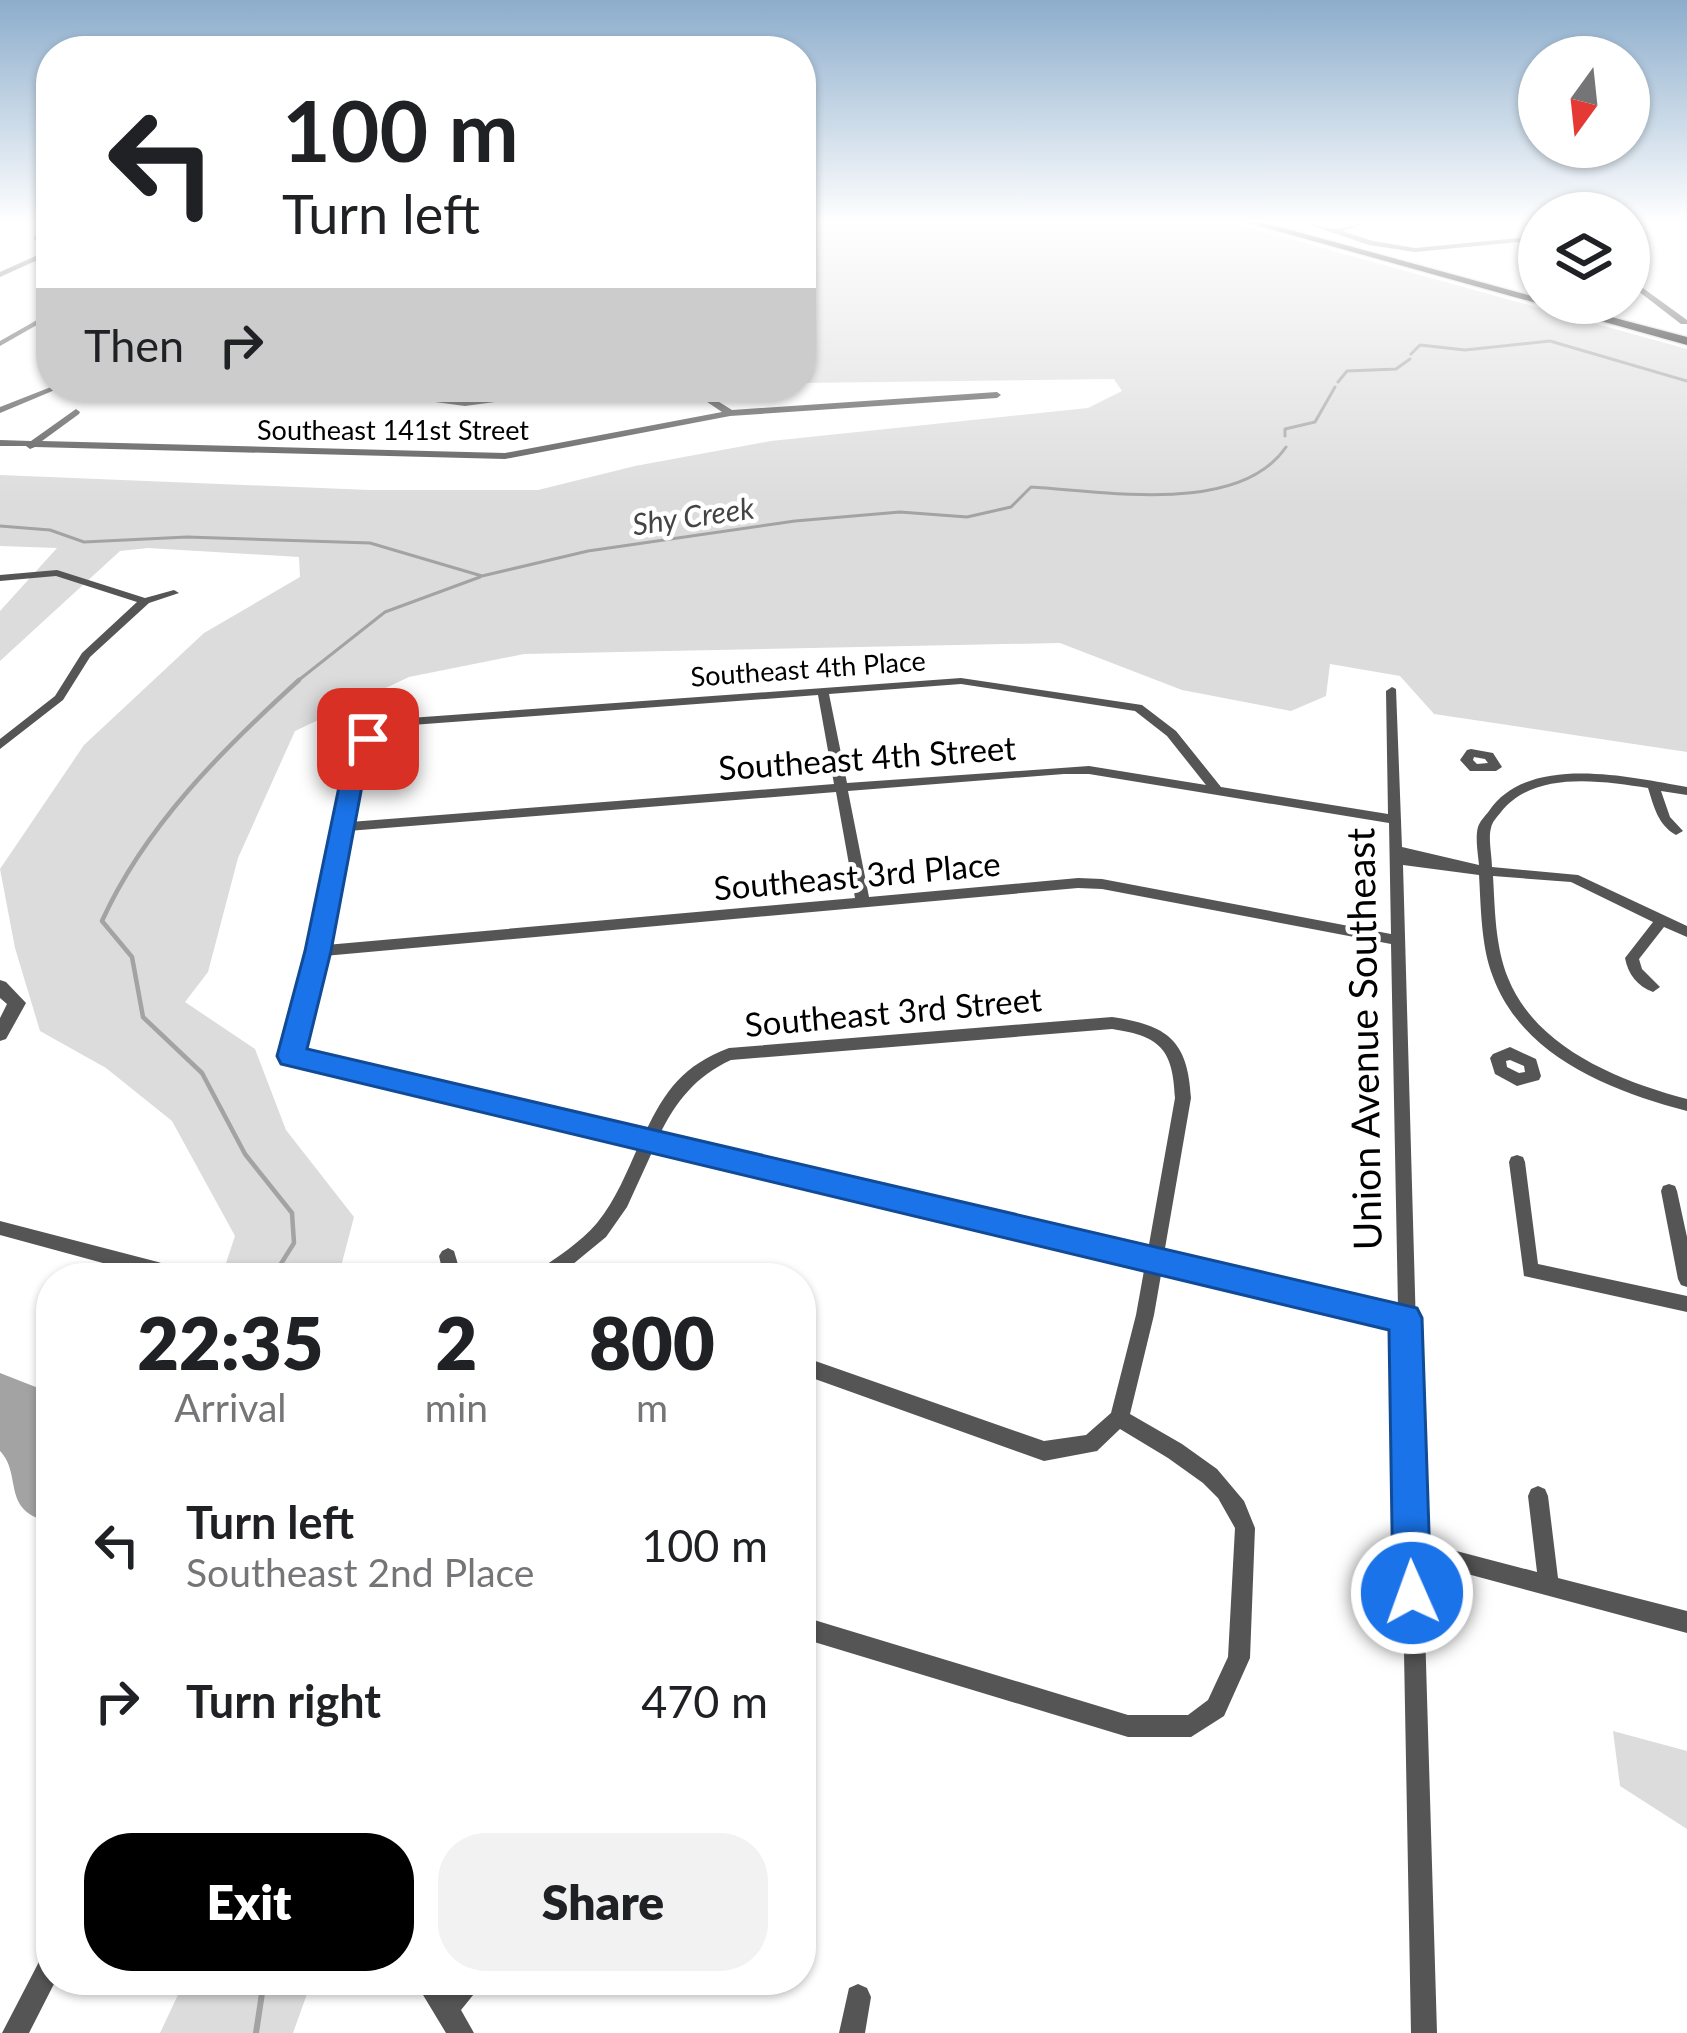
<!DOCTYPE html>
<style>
body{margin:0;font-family:Lato,sans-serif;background:#f2f2f2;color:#202124;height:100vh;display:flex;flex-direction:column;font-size:45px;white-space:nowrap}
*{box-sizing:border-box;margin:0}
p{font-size:39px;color:#757577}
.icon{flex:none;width:66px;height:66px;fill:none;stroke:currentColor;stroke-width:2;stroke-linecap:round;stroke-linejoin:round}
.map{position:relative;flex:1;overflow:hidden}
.details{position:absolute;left:36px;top:1263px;width:780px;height:732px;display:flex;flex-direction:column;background:#fff;border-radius:48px;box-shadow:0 3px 9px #0004}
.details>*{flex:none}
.top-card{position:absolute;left:36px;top:36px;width:780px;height:366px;border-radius:48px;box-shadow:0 3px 9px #0004;background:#fff;color:#202124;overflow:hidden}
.needle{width:78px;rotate:195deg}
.controls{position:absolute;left:1518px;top:36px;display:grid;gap:24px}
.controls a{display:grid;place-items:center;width:132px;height:132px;border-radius:50%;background:#fff;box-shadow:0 3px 9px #0004;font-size:60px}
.pin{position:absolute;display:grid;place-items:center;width:102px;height:102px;color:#fff;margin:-51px;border-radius:24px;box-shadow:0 6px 18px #0006}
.me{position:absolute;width:132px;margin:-66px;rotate:358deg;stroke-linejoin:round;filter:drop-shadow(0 0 9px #0008)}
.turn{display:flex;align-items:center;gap:42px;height:252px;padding:0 48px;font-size:54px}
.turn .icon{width:156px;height:156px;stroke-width:2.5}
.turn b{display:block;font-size:84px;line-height:102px}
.then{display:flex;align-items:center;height:114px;padding:0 48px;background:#0003;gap:24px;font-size:45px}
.eta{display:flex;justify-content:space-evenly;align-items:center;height:204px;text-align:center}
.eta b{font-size:72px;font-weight:800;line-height:84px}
.primary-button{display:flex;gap:24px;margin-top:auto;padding:24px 48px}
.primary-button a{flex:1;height:138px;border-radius:48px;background:#000;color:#fff;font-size:48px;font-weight:800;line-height:138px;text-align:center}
.primary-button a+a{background:#f2f2f2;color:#202124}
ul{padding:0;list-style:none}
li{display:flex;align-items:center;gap:36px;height:156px;padding:0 48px}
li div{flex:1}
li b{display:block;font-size:45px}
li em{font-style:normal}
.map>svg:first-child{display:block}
.green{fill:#dcdcdc}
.water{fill:#a3a3a3}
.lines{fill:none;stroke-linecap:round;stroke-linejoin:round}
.stream-far2{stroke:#a3a3a3;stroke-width:3}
.stream-far1{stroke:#a3a3a3;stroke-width:4.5}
.stream{stroke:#a3a3a3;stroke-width:6}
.primary-casing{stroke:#dbdbdb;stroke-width:3}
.minor{fill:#555;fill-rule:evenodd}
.tertiary{fill:#555;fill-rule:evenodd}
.primary{fill:#000;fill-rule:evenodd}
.route{fill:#1a73e8;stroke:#114b97;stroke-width:3}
.labels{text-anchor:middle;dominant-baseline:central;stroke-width:9;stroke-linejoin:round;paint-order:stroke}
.far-street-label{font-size:27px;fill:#000;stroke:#fff}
.far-water-label{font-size:30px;font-style:italic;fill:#444;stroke:#fff}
.street-label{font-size:33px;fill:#000;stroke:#fff}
.near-street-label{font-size:39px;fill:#000;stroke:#fff}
</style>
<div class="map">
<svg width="1687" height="2033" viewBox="0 0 1687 2033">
<rect width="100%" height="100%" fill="#fff"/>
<path class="green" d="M801,220h421l465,129v403l-253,-38 -34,-38 -70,-12 -4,32 -35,15 -109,-21 -122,-47 -536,11 -115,23 -114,54 -57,127 -30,114 -23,30 70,47 31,81 68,87 -16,61h-117l14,-42 -63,-115 -66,-53 -66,-37 -25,-83 -15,-79 84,-124 120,-112 96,-56 -1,-20 -151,-9 -28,3 -120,110v-50l57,-63 -57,-2v-71l369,15h169l97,-24 136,-25 317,-33 34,-17 -8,-12 -313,4z
M1613,1731l74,20v78l-67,-43z
M185,1980h127l-19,53h-133z"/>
<path class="water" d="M0,1373l51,20v129c-51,-10 -28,-47 -51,-71z"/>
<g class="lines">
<path class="stream-far2" d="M1411,354l9,-9 45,5 85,-9 137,40
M1338,382l9,-11 49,-2 14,-10
M1285,436v-7l30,-7 20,-35
M0,526l50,4 34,12 103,-5 183,6 112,33 106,-25 207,-30 105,-9 67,5 44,-10 20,-20c74,4 208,29 255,-40
M295,683l90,-71 95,-35"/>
<path class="stream-far1" d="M272,1278l22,-35 -2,-30 -47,-59 -43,-81 -59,-56 -11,-60 -30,-36c43,-95 121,-172 197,-241"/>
<path class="stream" d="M256,2033l8,-53"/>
<defs>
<path id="primary" d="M1238,220h16l285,78v5h19l129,34v8z"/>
</defs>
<use href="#primary" class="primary-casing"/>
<path class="minor" d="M1295,220c13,0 26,9 40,9 13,0 26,-9 40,-9l-33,11 31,10 42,7 124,-12v4l-124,12 -46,-7z
M51,226v5l-10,7 10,3v5l-17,-7v-2z
M51,249v5l-51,23v-5z
M1629,278l58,42v4h-6l-52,-40z
M51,312v5l-51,29v-5z
M51,387h11l-62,26v-6z
M341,387h23l101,13 100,-13h23l-4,3 -119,16 -120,-16z
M685,387h10l37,23 265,-18 4,3 -4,3 -267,18 -225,43 -470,-12 -5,2 -4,-3h-26v-6l31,1 45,-32 4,3 -1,2 -37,27 463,12 217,-41z
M57,570l88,28 29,-8 5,3 -30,10 -59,54 -27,43 -63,49v-10l55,-43 27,-43 55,-51 -81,-26 -56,5v-6z
M961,678l181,27 34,26 45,56 167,27 -2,-123 6,-4 4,2 6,158 77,18c-1,-11 -4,-28 -1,-38 2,-6 7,-11 11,-16 39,-58 141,-34 198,-24v8l-26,-4 9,26 13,14 -7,4c-18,-10 -22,-28 -28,-47 -46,-7 -114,-18 -147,24 -4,5 -9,10 -10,16 -3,10 1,28 1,39l86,8 109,51v11l-23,-10 -25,32 3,10 18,18 -7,5c-16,-6 -25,-18 -28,-34l28,-36 -82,-40 -78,-6c2,33 2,70 15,102 28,70 111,103 179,121v12c-76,-20 -164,-54 -194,-134 -12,-31 -12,-69 -14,-102l-76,-10 19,677 115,30 -9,-76 3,-7 7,-3 7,3 3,7 10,82 129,33v22l-264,-71 14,471h-26l-13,-708 -236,-56 -8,46 -24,99 52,30 35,25 27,32 11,27 -5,130 -26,58 -33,21h-63l-327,-99v-22l327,99h60l20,-15 20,-43 7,-129 -17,-30 -15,-15 -35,-25 -48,-29 -23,22 -53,10 -243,-87v-18l243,85 42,-6 25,-22 25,-98 9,-50 -491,-117 -27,59 -21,30 -50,41h-23l3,-6c21,-15 44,-29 61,-49 19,-23 30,-52 42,-78l-348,-83 -5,-2 -3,-4 28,-105 40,-198 26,-27 19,-7zM961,684l174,27 32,25 39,49 -117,-19 -242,17 -18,-89zM818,695l16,89 -484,38c7,-39 6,-79 48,-96zM1064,774h25l300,49 2,111 -289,-55 -24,-1 -209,19 -21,-106zM836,792l19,106 -529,47 22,-114zM1078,888l24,1 289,55 7,364 -234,-54 27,-156c-3,-58 -24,-73 -79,-81l-383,31c-45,17 -64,42 -84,85l-345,-81 24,-96zM1112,1029c48,7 61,20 63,69l-27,152 -489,-114c17,-35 37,-60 72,-76z
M1471,749l22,4 9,14 -6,4h-26l-10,-11 7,-10zM1474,757l11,2 3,4 -11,1 -4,-4z
M1510,1047l26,12 5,17 -2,4 -22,6 -22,-12 -5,-16 3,-4zM1510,1060l14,6 1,6 -6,1 -12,-6 -1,-6z
M1517,1155l6,2 2,5 13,102 149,32v16l-163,-36 -15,-114 2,-5z
M1669,1184l6,2 2,5 10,46v50l-6,-2 -3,-6 -17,-88 2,-5z
M0,1221l158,41 6,2 3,6 -3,6 -6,2 -158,-43z
M448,1248l6,3 8,27h-18l-5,-22 3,-5z
M51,1953v27h5l-27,53h-27l40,-77z
M414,1980h27l5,8 7,-8h28l-3,9 -17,21 13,23h-28z
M858,1984l9,4 4,9 -6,36h-26l10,-45z"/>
<path class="tertiary" d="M0,980l6,2 20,21 -20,36 -6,2v-23l7,-14 -7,-6z"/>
<use href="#primary" class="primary"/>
</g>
<linearGradient id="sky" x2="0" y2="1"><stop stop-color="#8cadcc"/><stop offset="0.44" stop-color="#fff"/><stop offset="1" stop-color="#fff" stop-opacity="0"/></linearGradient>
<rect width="1687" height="504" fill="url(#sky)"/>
<path class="route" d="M368,732l11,7 -11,15 -37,197 -24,98 1110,259 5,10 9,275 -5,13 -14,6 -13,-6 -6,-13 -4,-263 -1108,-266 -4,-8 28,-105 41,-198 14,-19z"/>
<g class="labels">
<g class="far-street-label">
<text x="393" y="429">Southeast 141st Street</text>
<text transform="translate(808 668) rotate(-4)">Southeast 4th Place</text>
</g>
<g class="far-water-label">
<text transform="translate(693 515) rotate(-8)">Shy Creek</text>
</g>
<g class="street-label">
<text transform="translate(867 757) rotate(-4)">Southeast 4th Street</text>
<text transform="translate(857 875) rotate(-5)">Southeast 3rd Place</text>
<text transform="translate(893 1011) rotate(-5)">Southeast 3rd Street</text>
</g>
<g class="near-street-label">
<text transform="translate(1363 1039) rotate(-91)">Union Avenue Southeast</text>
</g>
</g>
</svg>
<div class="controls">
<a><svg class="needle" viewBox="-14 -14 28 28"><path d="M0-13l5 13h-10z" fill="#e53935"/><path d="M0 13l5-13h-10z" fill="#757577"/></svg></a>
<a><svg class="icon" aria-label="layers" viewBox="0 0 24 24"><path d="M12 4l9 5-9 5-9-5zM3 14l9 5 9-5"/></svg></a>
</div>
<div class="pin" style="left:368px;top:739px;background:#d93025"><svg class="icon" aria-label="arrive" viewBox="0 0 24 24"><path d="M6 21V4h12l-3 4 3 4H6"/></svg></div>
<svg class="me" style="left:1412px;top:1593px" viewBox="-20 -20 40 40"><circle r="17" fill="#1a73e8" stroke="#fff" stroke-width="3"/><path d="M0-11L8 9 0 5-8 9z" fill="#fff"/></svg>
<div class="top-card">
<div class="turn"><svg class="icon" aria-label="left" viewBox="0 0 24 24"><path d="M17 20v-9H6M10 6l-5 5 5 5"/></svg><div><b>100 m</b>Turn left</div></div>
<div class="then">Then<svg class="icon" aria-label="right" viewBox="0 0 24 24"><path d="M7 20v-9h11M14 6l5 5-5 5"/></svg></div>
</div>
<section class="details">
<div class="eta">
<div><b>22:35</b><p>Arrival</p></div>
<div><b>2</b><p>min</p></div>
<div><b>800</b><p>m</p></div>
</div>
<ul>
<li><svg class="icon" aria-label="left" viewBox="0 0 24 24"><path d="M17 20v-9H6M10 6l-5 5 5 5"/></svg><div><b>Turn left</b><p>Southeast 2nd Place</p></div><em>100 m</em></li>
<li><svg class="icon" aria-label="right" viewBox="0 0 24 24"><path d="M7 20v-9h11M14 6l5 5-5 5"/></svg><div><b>Turn right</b></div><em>470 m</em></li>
</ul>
<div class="primary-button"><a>Exit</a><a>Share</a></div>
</section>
</div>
